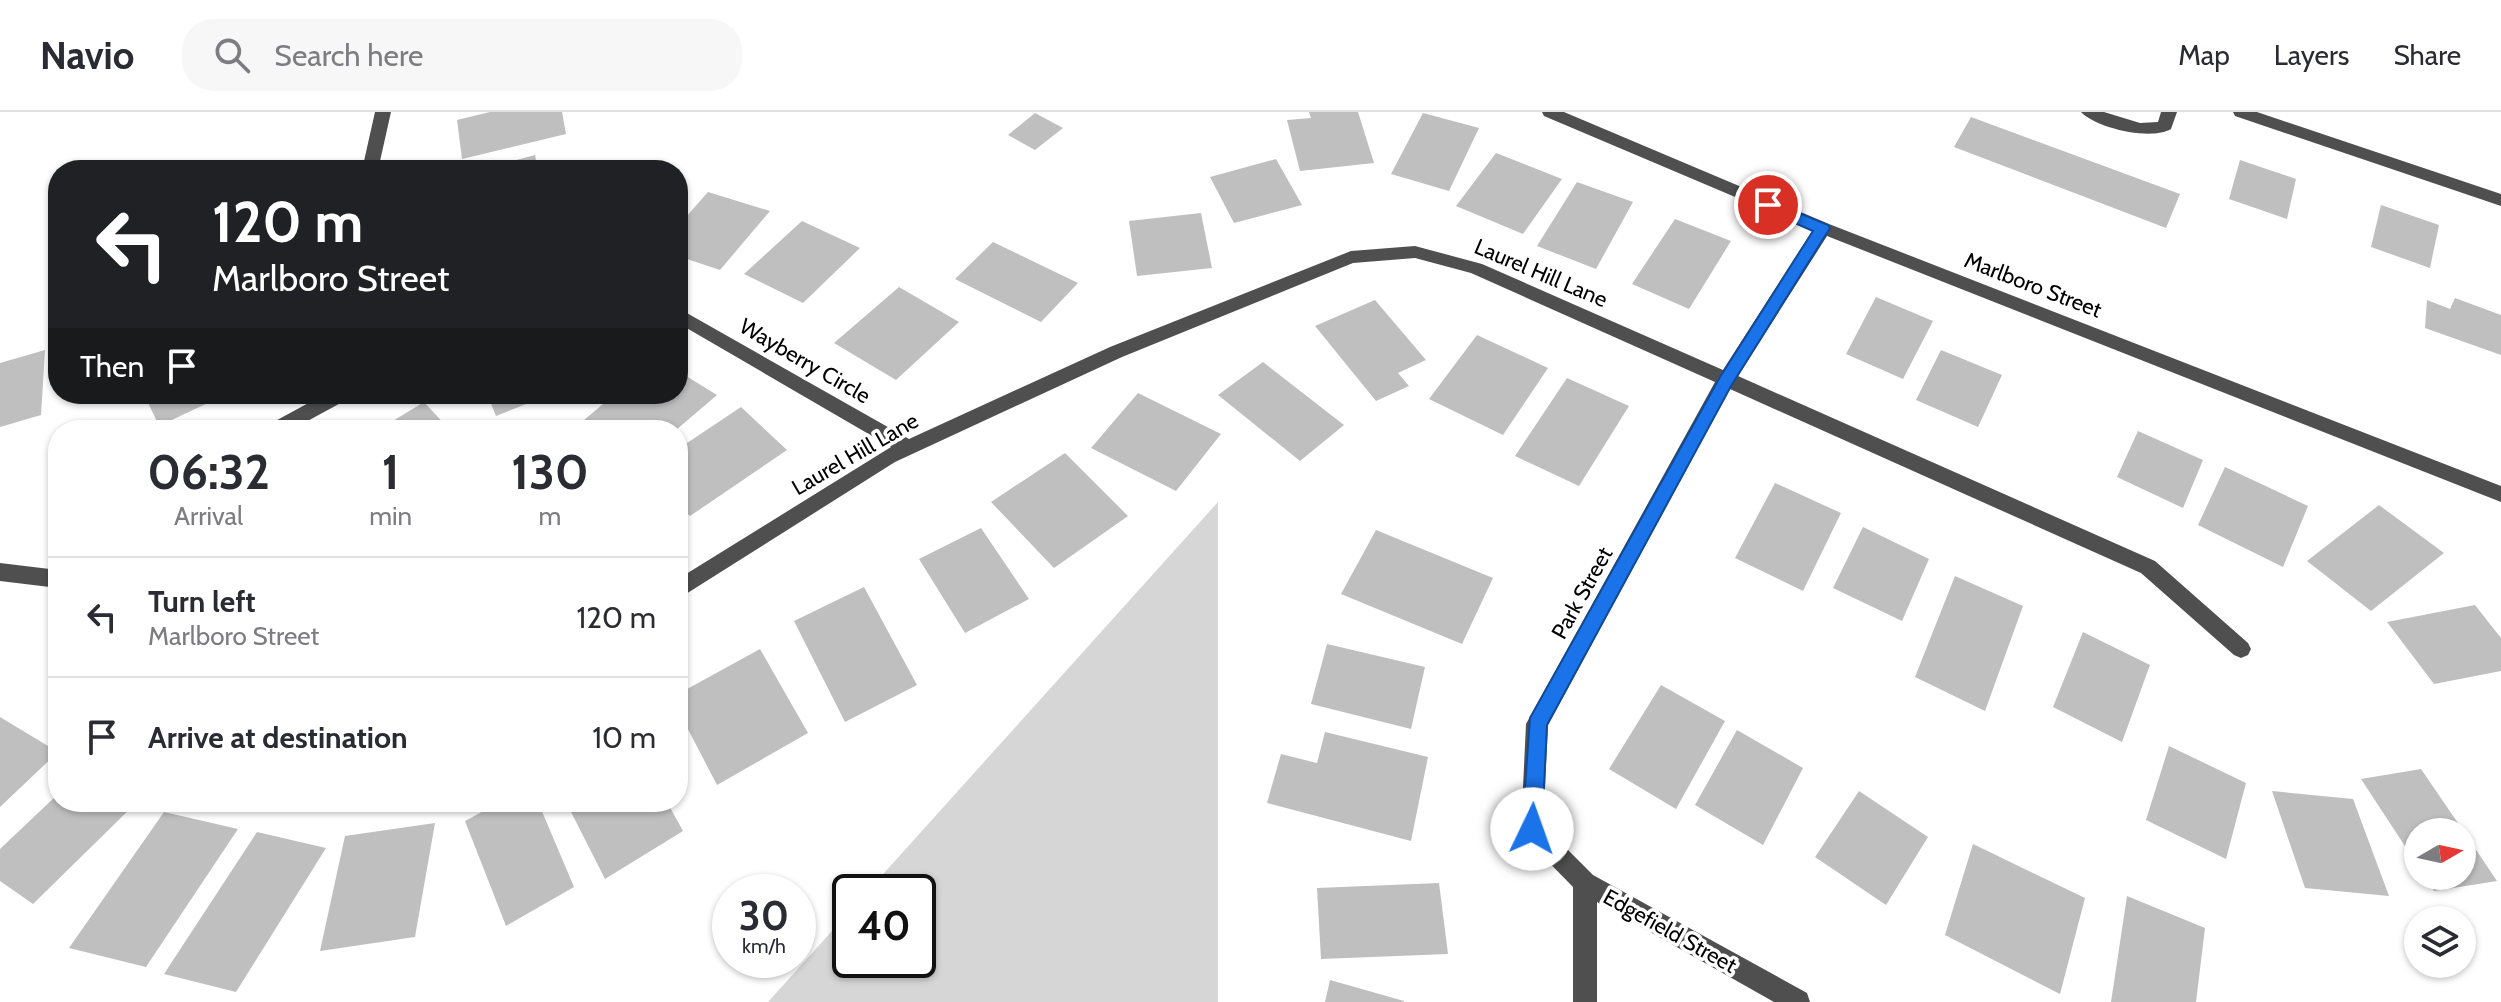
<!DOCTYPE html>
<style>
body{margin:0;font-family:Cabin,sans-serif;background:#f7f7f7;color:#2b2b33;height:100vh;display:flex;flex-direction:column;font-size:30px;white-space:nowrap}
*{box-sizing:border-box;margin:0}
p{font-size:26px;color:#7c7c81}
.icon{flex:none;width:44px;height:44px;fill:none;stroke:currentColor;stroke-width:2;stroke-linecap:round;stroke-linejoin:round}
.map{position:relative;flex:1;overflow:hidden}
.drawer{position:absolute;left:48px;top:308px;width:640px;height:392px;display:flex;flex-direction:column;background:#fff;border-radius:32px;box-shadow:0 2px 6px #0004}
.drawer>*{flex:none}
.banner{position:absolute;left:48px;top:48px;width:640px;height:244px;border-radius:32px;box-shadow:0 2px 6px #0004;background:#202124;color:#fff;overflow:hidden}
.needle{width:52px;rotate:81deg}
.controls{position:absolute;left:2404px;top:706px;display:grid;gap:16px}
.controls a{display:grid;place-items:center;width:72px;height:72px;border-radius:50%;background:#fff;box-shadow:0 2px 6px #0004;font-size:40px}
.speed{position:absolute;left:712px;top:762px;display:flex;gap:16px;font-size:40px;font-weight:700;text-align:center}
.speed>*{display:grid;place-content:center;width:104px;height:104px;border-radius:50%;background:#fff;box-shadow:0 2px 6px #0004;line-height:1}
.speed small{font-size:20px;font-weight:400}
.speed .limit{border:4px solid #111;border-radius:12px;background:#fff;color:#111}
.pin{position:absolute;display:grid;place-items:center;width:68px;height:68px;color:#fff;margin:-34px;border:4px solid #fff;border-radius:50%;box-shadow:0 2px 8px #0007}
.me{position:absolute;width:88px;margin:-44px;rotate:3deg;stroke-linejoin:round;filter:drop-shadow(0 0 6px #0008)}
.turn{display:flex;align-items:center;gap:28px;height:168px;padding:0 32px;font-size:36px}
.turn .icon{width:104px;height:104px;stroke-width:2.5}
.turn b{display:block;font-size:56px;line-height:68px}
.then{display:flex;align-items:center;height:76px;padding:0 32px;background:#0003;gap:16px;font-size:30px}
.eta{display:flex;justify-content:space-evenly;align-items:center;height:136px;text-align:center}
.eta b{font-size:48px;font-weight:700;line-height:56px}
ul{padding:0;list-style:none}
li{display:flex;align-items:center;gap:24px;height:120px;padding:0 32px;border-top:2px solid #e1e1e2}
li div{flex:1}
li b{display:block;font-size:30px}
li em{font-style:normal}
header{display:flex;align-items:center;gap:48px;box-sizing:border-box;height:112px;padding:0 40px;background:#fff;border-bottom:2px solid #e1e1e2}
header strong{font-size:38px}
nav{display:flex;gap:44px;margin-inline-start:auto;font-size:28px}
.search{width:560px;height:72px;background:#f7f7f7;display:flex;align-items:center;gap:20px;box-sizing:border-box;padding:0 28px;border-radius:32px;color:#7c7c81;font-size:30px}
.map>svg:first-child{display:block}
.green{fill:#d6d6d6}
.building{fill:#bfbfbf}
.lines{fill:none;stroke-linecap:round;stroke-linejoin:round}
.minor{fill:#4f4f4f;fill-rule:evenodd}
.route{fill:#1a73e8;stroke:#114b97;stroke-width:2}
.labels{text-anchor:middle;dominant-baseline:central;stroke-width:7;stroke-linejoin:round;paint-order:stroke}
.street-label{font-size:22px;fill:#000;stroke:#fff}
</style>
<header>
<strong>Navio</strong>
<div class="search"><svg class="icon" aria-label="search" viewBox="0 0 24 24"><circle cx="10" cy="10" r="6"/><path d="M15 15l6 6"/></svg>Search here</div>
<nav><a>Map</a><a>Layers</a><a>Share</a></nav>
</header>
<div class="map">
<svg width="2501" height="890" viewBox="0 0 2501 890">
<rect width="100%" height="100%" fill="#fff"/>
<path class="green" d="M1218,390v500h-450l82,-91v49h68v-68h-51z"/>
<path class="building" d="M490,0h72l4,22 -104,25 -5,-39z
M1309,0h49l16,51 -74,8 -13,-51 24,-2z
M1035,1l28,15 -28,22 -27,-15z
M1423,1l56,15 -30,63 -58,-17z
M1971,5l209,77 -14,34 -212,-81z
M1496,41l66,26 -39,55 -67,-28z
M535,43l3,15h-55v-1z
M1276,47l26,46 -68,18 -24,-46z
M2240,48l56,19 -9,40 -58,-20z
M638,49l35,8v1h-42z
M1577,70l56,20 -37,67 -59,-23z
M708,80l62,19 -50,59 -42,-14v-30z
M2381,93l58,20 -9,43 -59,-21z
M1201,101l11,55 -75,8 -8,-55z
M1675,107l56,22 -42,68 -57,-25z
M802,109l58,27 -57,55 -59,-29z
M993,130l85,41 -37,39 -86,-43z
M899,175l60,35 -63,58 -62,-37z
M1876,185l57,24 -30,58 -57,-25z
M2455,186l46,17v40l-76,-27 2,-28 23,9z
M1375,188l51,60 -28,13 11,13 -33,15 -61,-75z
M1477,223l71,33 -45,67 -74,-36z
M45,238l-4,65 -41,12v-64z
M1941,238l61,25 -24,52 -62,-27z
M1263,250l81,63 -44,36 -82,-66z
M678,259l39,24 -41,35h-77l-15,-10 31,-26h63z
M1567,266l62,28 -50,80 -64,-30z
M1138,281l83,41 -45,57 -85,-43z
M144,282h83l-68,32z
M487,282h64l-55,22z
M424,290l26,28h-72z
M741,295l46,43 -97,66 -12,-11v-56z
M2138,319l65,29 -20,48 -66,-31z
M1065,341l63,63 -74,52 -63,-66z
M2225,355l83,39 -25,61 -85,-42z
M1775,371l66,30 -38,78 -68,-33z
M2379,393l65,48 -73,58 -64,-50z
M1863,415l66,32 -27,62 -69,-33z
M981,416l48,71 -64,34 -46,-74z
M1376,418l117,48 -31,66 -121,-50z
M1955,464l68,30 -38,105 -70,-34z
M864,475l53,98 -72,37 -51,-101z
M2475,493l26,33v33l-67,13 -47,-62z
M2083,520l67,33 -28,77 -69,-35z
M1327,532l98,23 -14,62 -100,-25z
M760,537l48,84 -91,52 -39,-75v-16z
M1661,573l64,36 -49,88 -67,-40z
M0,605l58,35 -58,55z
M1737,618l66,38 -40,77 -68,-40z
M1325,620l103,25 -17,84 -144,-38 14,-49 36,9z
M2169,634l77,37 -20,76 -80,-39z
M2421,657l41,60 35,52 -63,10 -10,-15h38v-44h-44v34l-57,-87z
M1859,679l69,46 -42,68 -71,-48z
M2272,679l81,8 36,97 -84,-8z
M58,682v8h79l-104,102 -33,-23v-32z
M500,690h38l36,85 -68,39 -41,-105z
M566,690h101l16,29 -78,48z
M164,700l74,17 -92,138 -77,-19z
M435,711l-20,114 -95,14 25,-115z
M257,720l69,16 -90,144 -72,-18z
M1973,732l112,54 -25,96 -115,-59z
M1439,771l9,71 -127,5 -4,-71z
M2127,784l78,32 -9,74h-85z
M1330,868l74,21v1h-79z"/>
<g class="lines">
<path class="minor" d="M375,0h16l-13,58h-16z
M1542,0h22l265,112 672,262v16l-674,-266 -89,140 417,185 93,82 3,6 -3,6 -7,3 -7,-3 -93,-82 -411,-184 -182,336 -5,100 50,50 214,118 3,9h-36l-177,-100v100h-24v-115l-49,-50 -3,-8 5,-105 189,-342 -244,-109 -56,-15 -62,5 -231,94 -227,105 -217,137v-20l213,-132 -213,-124v-15l231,131 201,-92 241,-96 64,-5 67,18 241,106 90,-140 -269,-114z
M2081,0h23l36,11 18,-1 3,-10h16l-6,17c-20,12 -75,-1 -90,-17z
M2233,0h24l244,82v12l-266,-90z
M325,282h25l-2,5 -57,31h-25l2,-5z
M0,451l58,7v18l-58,-7z"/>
</g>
<path class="route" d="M1768,88l60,25 2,3 -99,158 -184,339 -5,104 -3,7 -7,3 -7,-3 -3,-7 8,-111 190,-341 93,-146 -50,-22 -3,-4z"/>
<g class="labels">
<g class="street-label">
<text transform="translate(1541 161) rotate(23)">Laurel Hill Lane</text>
<text transform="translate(2033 173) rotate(21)">Marlboro Street</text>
<text transform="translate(805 249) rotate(30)">Wayberry Circle</text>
<text transform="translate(855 342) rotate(-30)">Laurel Hill Lane</text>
<text transform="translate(1582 481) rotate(-61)">Park Street</text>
<text transform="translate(1670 819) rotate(29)">Edgefield Street</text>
</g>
</g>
</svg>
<div class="controls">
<a><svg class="needle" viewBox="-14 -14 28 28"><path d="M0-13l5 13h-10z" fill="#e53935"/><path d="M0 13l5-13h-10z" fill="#7c7c81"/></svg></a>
<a><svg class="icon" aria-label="layers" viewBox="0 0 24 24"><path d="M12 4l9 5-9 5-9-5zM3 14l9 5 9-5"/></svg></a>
</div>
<div class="speed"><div>30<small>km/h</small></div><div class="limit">40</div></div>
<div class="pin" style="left:1768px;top:93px;background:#d93025"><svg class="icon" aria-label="arrive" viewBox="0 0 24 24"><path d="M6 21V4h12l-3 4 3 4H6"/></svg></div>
<svg class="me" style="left:1532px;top:717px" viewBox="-20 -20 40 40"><circle r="19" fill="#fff"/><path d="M0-13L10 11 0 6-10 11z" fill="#1a73e8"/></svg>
<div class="banner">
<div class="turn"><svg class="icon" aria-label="left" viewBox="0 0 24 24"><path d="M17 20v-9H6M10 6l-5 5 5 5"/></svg><div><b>120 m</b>Marlboro Street</div></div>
<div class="then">Then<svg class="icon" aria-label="arrive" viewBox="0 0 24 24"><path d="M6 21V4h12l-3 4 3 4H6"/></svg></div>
</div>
<section class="drawer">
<div class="eta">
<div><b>06:32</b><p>Arrival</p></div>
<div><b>1</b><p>min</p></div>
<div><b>130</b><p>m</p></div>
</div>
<ul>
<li><svg class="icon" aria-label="left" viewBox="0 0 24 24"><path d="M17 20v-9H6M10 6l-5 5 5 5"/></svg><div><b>Turn left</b><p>Marlboro Street</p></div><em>120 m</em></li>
<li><svg class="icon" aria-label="arrive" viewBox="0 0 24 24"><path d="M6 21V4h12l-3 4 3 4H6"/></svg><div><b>Arrive at destination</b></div><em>10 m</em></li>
</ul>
</section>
</div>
